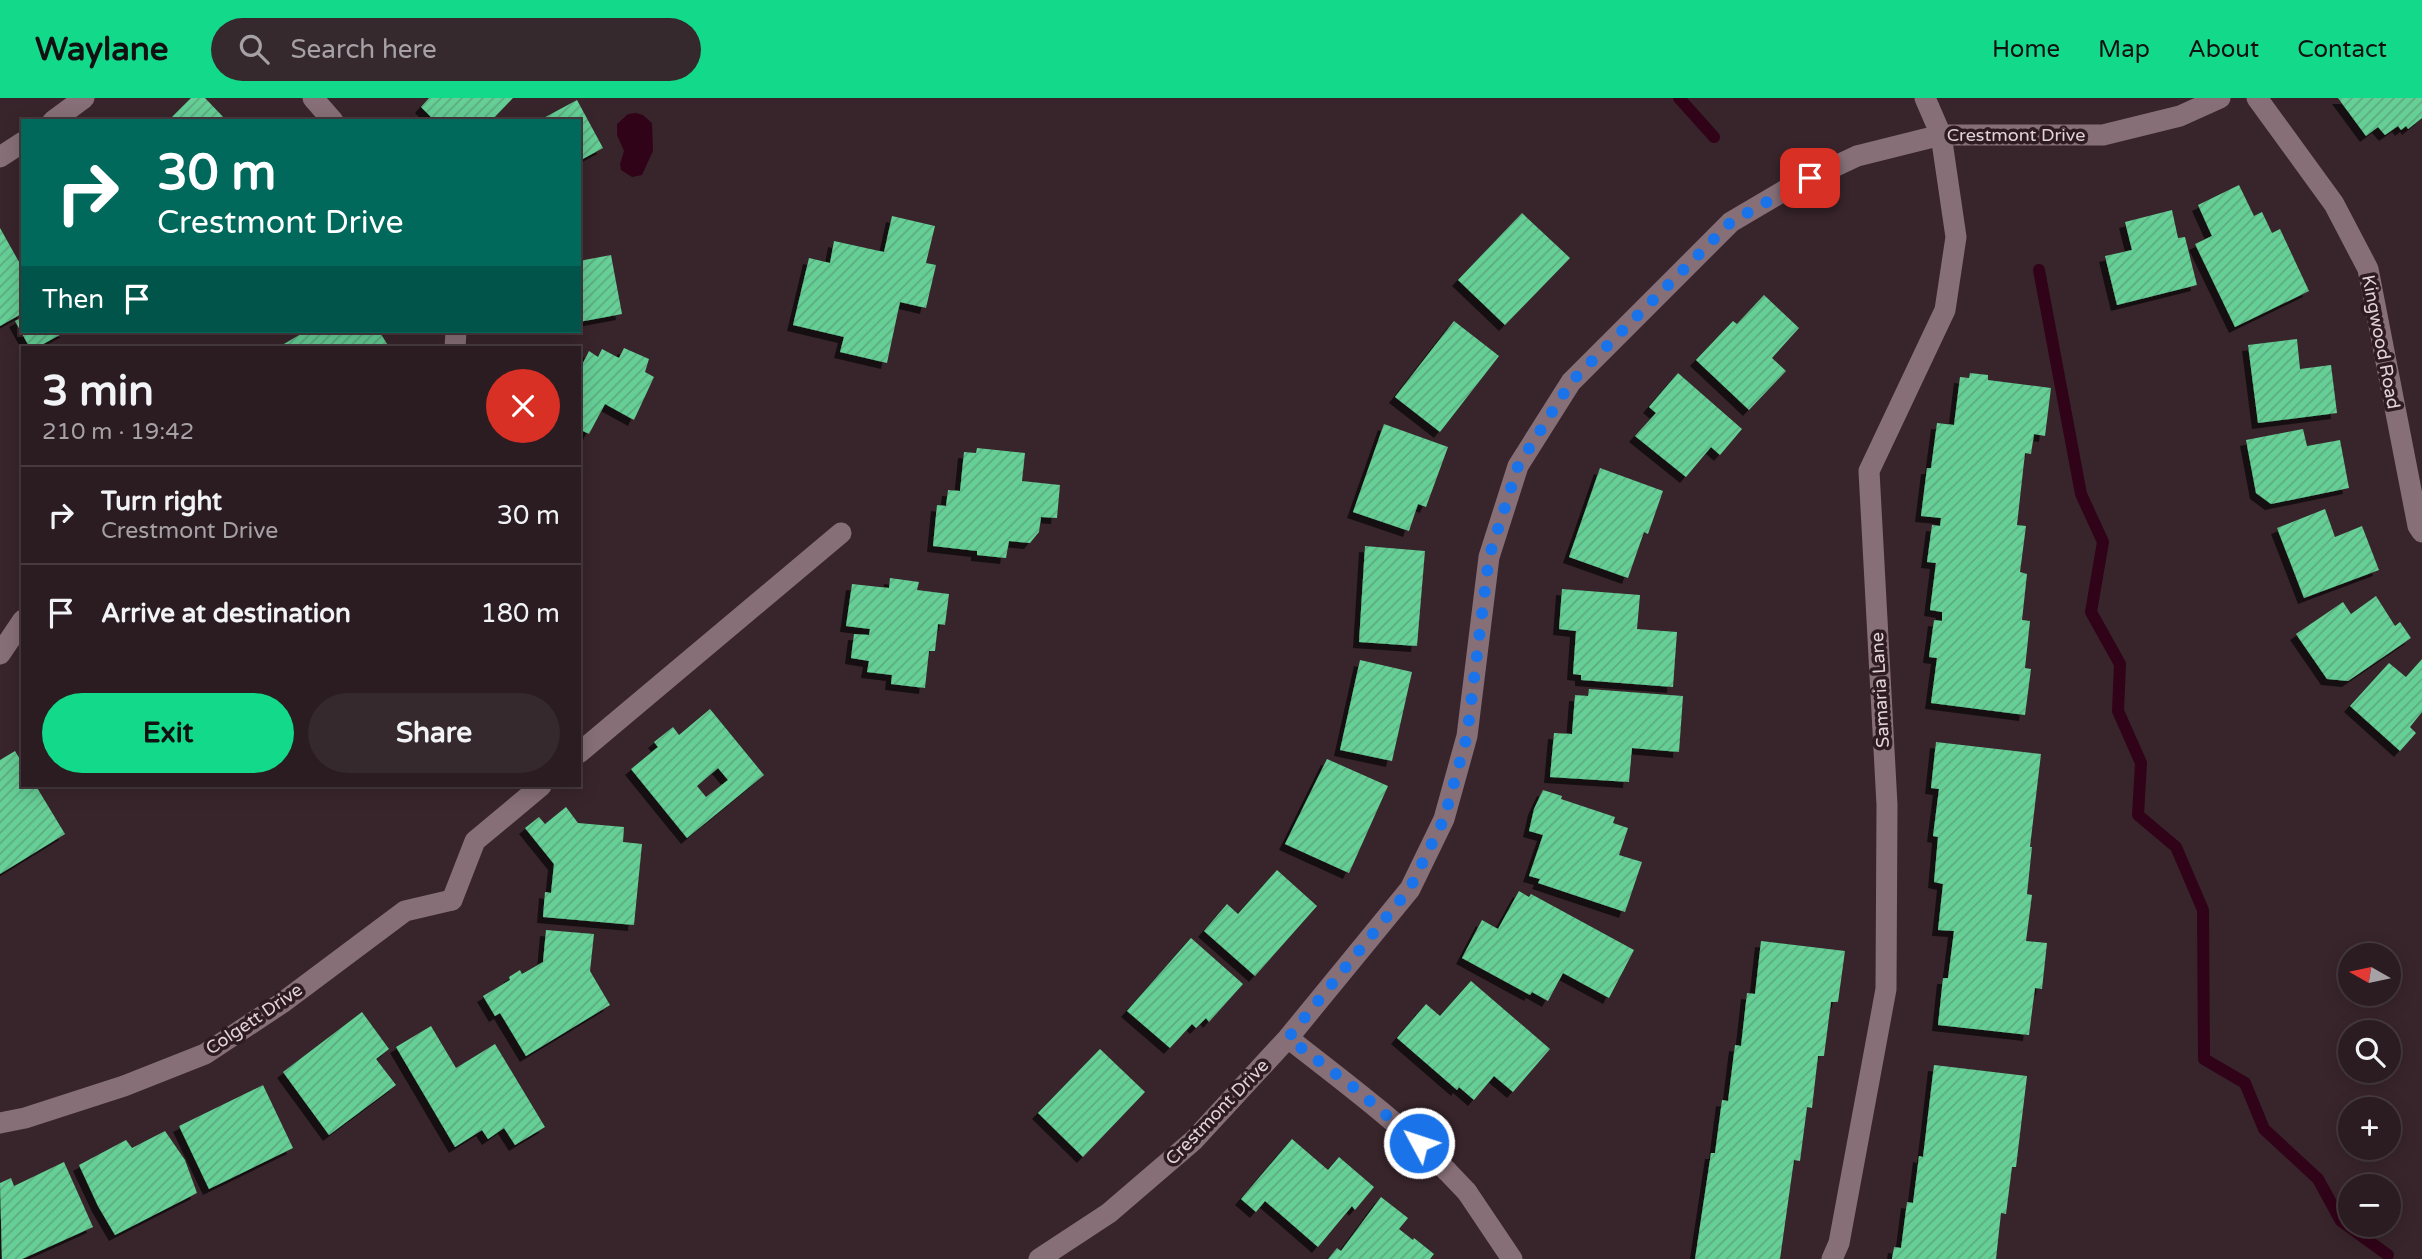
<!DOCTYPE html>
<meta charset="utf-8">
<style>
body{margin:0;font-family:"Varela Round",sans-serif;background:#36292d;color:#f1f3f6;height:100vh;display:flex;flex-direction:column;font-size:26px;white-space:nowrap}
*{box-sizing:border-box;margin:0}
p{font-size:23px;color:#a5a1a5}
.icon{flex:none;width:38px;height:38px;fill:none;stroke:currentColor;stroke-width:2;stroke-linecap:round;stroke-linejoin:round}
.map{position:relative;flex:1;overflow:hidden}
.sheet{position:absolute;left:21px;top:248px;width:560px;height:441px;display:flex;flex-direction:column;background:#2a1c20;border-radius:0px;box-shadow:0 4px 18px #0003,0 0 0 2px #463a3e}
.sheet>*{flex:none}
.guide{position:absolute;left:21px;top:21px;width:560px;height:214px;border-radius:0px;box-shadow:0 4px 18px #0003,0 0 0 2px #463a3e;background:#00695c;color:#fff;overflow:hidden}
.needle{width:46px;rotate:279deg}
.buttons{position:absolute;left:2338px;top:845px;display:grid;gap:14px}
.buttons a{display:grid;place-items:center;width:63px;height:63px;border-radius:50%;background:#2a1c20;box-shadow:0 4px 18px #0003,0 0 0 2px #463a3e;font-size:35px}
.pin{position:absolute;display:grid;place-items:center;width:60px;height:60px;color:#fff;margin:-30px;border-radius:14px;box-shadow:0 4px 10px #0006}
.me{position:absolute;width:77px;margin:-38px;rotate:310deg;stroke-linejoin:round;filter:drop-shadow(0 0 5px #0008)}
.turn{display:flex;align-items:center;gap:24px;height:147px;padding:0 21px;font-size:32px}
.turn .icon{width:91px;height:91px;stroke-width:2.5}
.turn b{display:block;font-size:49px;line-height:60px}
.then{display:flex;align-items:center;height:66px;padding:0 21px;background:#0003;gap:14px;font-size:26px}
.round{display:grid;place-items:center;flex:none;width:74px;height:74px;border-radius:37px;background:#36292d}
.head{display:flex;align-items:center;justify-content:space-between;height:119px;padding:0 21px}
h1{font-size:42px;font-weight:700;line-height:52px}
.action{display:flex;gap:14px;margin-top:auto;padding:14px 21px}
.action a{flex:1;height:80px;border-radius:42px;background:#13d98a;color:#111;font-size:28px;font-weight:700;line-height:80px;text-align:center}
.action a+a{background:#36292d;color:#f1f3f6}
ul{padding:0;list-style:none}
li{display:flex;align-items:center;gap:21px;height:98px;padding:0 21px;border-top:2px solid #463a3e}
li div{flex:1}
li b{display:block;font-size:26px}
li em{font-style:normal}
header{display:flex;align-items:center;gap:42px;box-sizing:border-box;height:98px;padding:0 35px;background:#13d98a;color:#111}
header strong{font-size:33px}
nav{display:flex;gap:38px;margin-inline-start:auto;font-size:24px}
.search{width:490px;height:63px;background:#36292d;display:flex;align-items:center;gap:18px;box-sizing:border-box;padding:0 24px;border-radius:38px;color:#a5a1a5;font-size:26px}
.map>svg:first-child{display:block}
.water{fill:#310318}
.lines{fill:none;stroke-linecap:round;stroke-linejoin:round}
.stream{stroke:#310318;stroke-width:12}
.building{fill:url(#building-hatch);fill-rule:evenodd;filter:url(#shadow)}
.lane{stroke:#876f77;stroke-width:21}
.street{stroke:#876f77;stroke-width:21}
.route{stroke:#1a73e8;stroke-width:12;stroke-dasharray:0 21.6}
.labels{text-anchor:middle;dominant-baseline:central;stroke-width:7;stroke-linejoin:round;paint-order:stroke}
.street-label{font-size:18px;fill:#e1d3d7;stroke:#2e1b22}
</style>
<header>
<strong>Waylane</strong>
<div class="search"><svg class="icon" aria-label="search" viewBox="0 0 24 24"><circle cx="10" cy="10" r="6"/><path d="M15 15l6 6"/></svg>Search here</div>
<nav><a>Home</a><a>Map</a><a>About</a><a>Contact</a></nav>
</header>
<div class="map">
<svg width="2422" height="1161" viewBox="0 0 2422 1161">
<defs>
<pattern id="building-hatch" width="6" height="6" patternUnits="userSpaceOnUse" patternTransform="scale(1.75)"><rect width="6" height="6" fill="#65cf96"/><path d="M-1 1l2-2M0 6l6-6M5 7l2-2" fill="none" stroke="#5dab80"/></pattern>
<filter id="shadow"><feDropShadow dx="-6" dy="6" stdDeviation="0" flood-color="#0009"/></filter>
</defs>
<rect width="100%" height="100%" fill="#38252b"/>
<path class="water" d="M636,15l7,2 9,8 1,28 -11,24 -10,2 -11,-7 -1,-6 4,-13 -7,-16v-11l11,-10z"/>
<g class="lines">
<path class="stream" d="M1679,0l35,39
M2039,172l42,224 22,48 -12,70 29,52 -2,47 23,52 -3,52 38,32 27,63 1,149 41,24 19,46 54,50 23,42 47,34"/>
</g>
<path class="building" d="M191,0h14l22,23h-59z
M429,0h84l-22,23h-56l-14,-14z
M2338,0h84v20l-14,11 -2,-3 -5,4 -3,-4 -13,9 -7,-8 -12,9z
M577,2l26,48 -24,13v-40h-41z
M2239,87l15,31 8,-4 10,21 8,-4 29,62 -74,36 -40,-83 17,-8 -14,-31z
M2172,112l6,28 7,-1 12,48 -80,20 -12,-49 27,-6 -7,-28z
M1522,115l48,45 -65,67 -47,-45z
M892,118l43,10 -9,37 10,2 -10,43 -26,-6 -13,61 -47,-11 4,-15 -51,-12 16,-67 21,5 4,-22 50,11z
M0,130l23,41v44l-23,13z
M611,157l11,59 -43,8v-61z
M1764,197l35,33 -27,30 14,13 -37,39 -53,-50 37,-39 4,3z
M23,219v14h44l-31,17h-6l-15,-27z
M1454,223l45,35 -59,76 -45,-35z
M306,233h73l10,16 -112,1z
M2297,241l3,30 31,-4 6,48 -79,10 -10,-78z
M624,250l25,11 -4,13 9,5 -20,43 -29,-16 -16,30 -10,-5v-65l3,1 7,-14 9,6 4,-8 17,9z
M1678,275l64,56 -22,26 -9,-8 -25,30 -51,-41 21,-23 -7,-6z
M1970,275l18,2v5l63,8 -6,48 -11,-2 -3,20 -6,-1 -8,72 9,1 -6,46 7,2 -5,46 8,1 -5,47 6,1 -6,46 -94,-12 6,-45 -8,-1 5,-37 8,1v-9l-12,-2 6,-47 -9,-1 5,-37 8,1 1,-8 -20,-2 6,-48h4l6,-45 17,2 6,-48 9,1z
M1384,326l64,23 -22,60 -8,-3 -9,27 -56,-19z
M2303,331l4,17 33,-6 9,48 -78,16 -15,-11 -10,-53z
M977,350l48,5 -3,28 38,4 -3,33 -16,-1 -2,15 -9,11 -21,-2 -3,17 -29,-3v-4l-44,-5 4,-41 9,1 2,-16 12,1 4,-39 12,1z
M1600,370l63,23 -15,43 -4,-2 -16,46 -59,-21z
M2325,411l10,28 27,-11 17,44 -75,28 -27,-70z
M1365,448l60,5 -8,95 -58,-4z
M890,480l29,4 -2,8 32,4 -4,31 -7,-1 -3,27h-6l-4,37 -34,-4 1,-9 -25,-3 2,-11 -18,-3 3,-24 15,1 1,-6 -24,-3 6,-42 37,4z
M1562,491l78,6 -3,34 40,3 -4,55 -92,-7v-5l-8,-1 3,-43 -17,-2z
M2376,498l19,30 5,-4 11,16 -63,43 -21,-2 -31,-45 47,-32 8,12z
M2422,561v53l-12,15 6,6 -16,18 -50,-45 39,-43 17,14z
M1360,562l52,12 -20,89 -52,-11z
M1589,591l94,7 -4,56 -47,-4 -3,34 -79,-5 4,-44 18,1 3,-39 13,1z
M710,611l54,66 -77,63 -56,-69 27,-22 -4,-5 19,-15 6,8zM718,670l10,12 -22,17 -9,-11z
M1936,644l105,12 -11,93h2l-5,47 5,1 -6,46 21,2 -5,46 -7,-1 -6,47 -91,-10 5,-47h5l6,-47 -16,-1 5,-46 -9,-2 4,-45 -5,-1 6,-47 -8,-1z
M15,653l8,13v22h13l29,48 -65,40v-114z
M1327,661l61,27 -39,87 -64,-29z
M1543,692l19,6 -1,3 54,18 -2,6 15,5 -9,27 23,7 -17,50 -87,-29 2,-4 -11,-3 14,-41 -14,-4 5,-22z
M566,709l12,16 46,4 -1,15 19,2 -8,81 -91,-8 2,-25 6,1 3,-29 -29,-36 14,-11 6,7z
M1277,772l40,36 -62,70 -51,-45 23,-27 11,10z
M1519,793l10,6 2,-3 103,56 -25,48 -46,-25 -15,28 -16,-9 -2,3 -68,-37 20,-38 16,9z
M546,832l48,4 -4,37 20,34 -84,51 -26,-43 -5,3 -12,-20 27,-16 -1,-3 11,-7 2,4 21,-12z
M1191,840l52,46 -34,38 -3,-4 -10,10 -4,-4 -22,24 -43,-37z
M1761,843l84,10 -7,51h-7l-7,54h-6l-6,52 -5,-1 -7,54 -6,-1 -14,99h-85l16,-106h4l7,-53 6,1 7,-56 6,1 6,-53 8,1z
M1471,883l79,68 -37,43 -19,-16 -20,24 -15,-13 -2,3 -60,-52 29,-34 14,12z
M362,914l27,37 -13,10 20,26 -67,50 -46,-63z
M431,928l25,42 39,-24 50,83 -30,18 -11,-17 -16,11 -6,-9 -27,17 -59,-100z
M1100,951l45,43 -62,65 -45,-44z
M1934,967l93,11 -11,91h-4l-6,47 -5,-1 -5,46h-104l2,-12 7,1 6,-46 6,1 6,-47 4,1z
M263,987l30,63 -84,41 -30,-63z
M165,1033l20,29 12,33 -82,42 -17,-29 -19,-41 47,-25 6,8z
M1292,1041l36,31 11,-13 35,30 -19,23 -3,-4 -34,41 -53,-46 -9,11 -15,-13z
M64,1064l29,65 -71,32h-20l-2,-76 11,-5 3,8z
M1381,1099l27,21 -9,11 14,11 1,-2 20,16 -4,5h-102l9,-11 4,3z"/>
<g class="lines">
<path class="lane" d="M579,655l262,-220
M452,802l23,-59 66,-55
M1447,1073l20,21"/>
<path class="street" d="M313,0l20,23
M2257,0l77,106 34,65 50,257 4,6
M53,23l31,-23
M0,59l23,-15
M455,250l1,-17
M0,556l23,-34
M1288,940c55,43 110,84 159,133
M0,1025l25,-5 99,-32 81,-32 77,-51 123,-92 47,-11
M1467,1094l45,67
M1039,1161l70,-46 85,-73 94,-102 122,-149 34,-70 23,-83 22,-179 29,-91 53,-84 160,-160 56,-33 70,-33 84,-21h162l77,-19 40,-18
M1832,1161l7,-16 47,-254 1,-184 -18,-334 76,-161 11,-73 -15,-102 -16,-37"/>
</g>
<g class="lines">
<path class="route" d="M1419,1045l-62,-53 -69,-52 122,-150 34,-69 23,-83 22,-179 29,-91 53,-84 160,-160 79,-44"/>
</g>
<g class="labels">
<g class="street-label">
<text x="2016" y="37">Crestmont Drive</text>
<text transform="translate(2381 244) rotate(79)">Kingwood Road</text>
<text transform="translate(1880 592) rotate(-93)">Samaria Lane</text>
<text transform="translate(254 921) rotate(-34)">Colgett Drive</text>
<text transform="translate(1217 1014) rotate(-46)">Crestmont Drive</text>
</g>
</g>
</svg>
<div class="buttons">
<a><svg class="needle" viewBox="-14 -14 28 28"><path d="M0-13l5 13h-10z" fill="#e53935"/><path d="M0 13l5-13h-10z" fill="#a5a1a5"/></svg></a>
<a><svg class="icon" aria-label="search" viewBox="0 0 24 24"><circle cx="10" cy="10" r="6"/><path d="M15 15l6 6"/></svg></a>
<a>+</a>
<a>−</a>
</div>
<div class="pin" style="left:1810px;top:80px;background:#d93025"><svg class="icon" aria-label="arrive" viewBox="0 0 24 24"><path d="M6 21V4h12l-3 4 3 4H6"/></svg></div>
<svg class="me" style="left:1419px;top:1045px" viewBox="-20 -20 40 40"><circle r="17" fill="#1a73e8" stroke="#fff" stroke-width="3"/><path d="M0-11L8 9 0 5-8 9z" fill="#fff"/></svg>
<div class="guide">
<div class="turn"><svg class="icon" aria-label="right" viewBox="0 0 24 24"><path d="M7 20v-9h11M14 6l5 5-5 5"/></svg><div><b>30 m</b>Crestmont Drive</div></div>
<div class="then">Then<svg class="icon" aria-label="arrive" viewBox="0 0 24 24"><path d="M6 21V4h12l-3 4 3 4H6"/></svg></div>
</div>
<section class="sheet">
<div class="head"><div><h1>3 min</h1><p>210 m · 19:42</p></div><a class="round" style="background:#d93025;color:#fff"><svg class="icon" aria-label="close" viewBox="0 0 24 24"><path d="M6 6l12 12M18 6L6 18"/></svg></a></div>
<ul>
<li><svg class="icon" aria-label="right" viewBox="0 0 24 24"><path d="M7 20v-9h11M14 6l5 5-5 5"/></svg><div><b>Turn right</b><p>Crestmont Drive</p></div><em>30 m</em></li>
<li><svg class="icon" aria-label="arrive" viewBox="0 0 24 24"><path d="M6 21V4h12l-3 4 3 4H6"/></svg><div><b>Arrive at destination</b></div><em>180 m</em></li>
</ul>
<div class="action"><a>Exit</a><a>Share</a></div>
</section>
</div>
